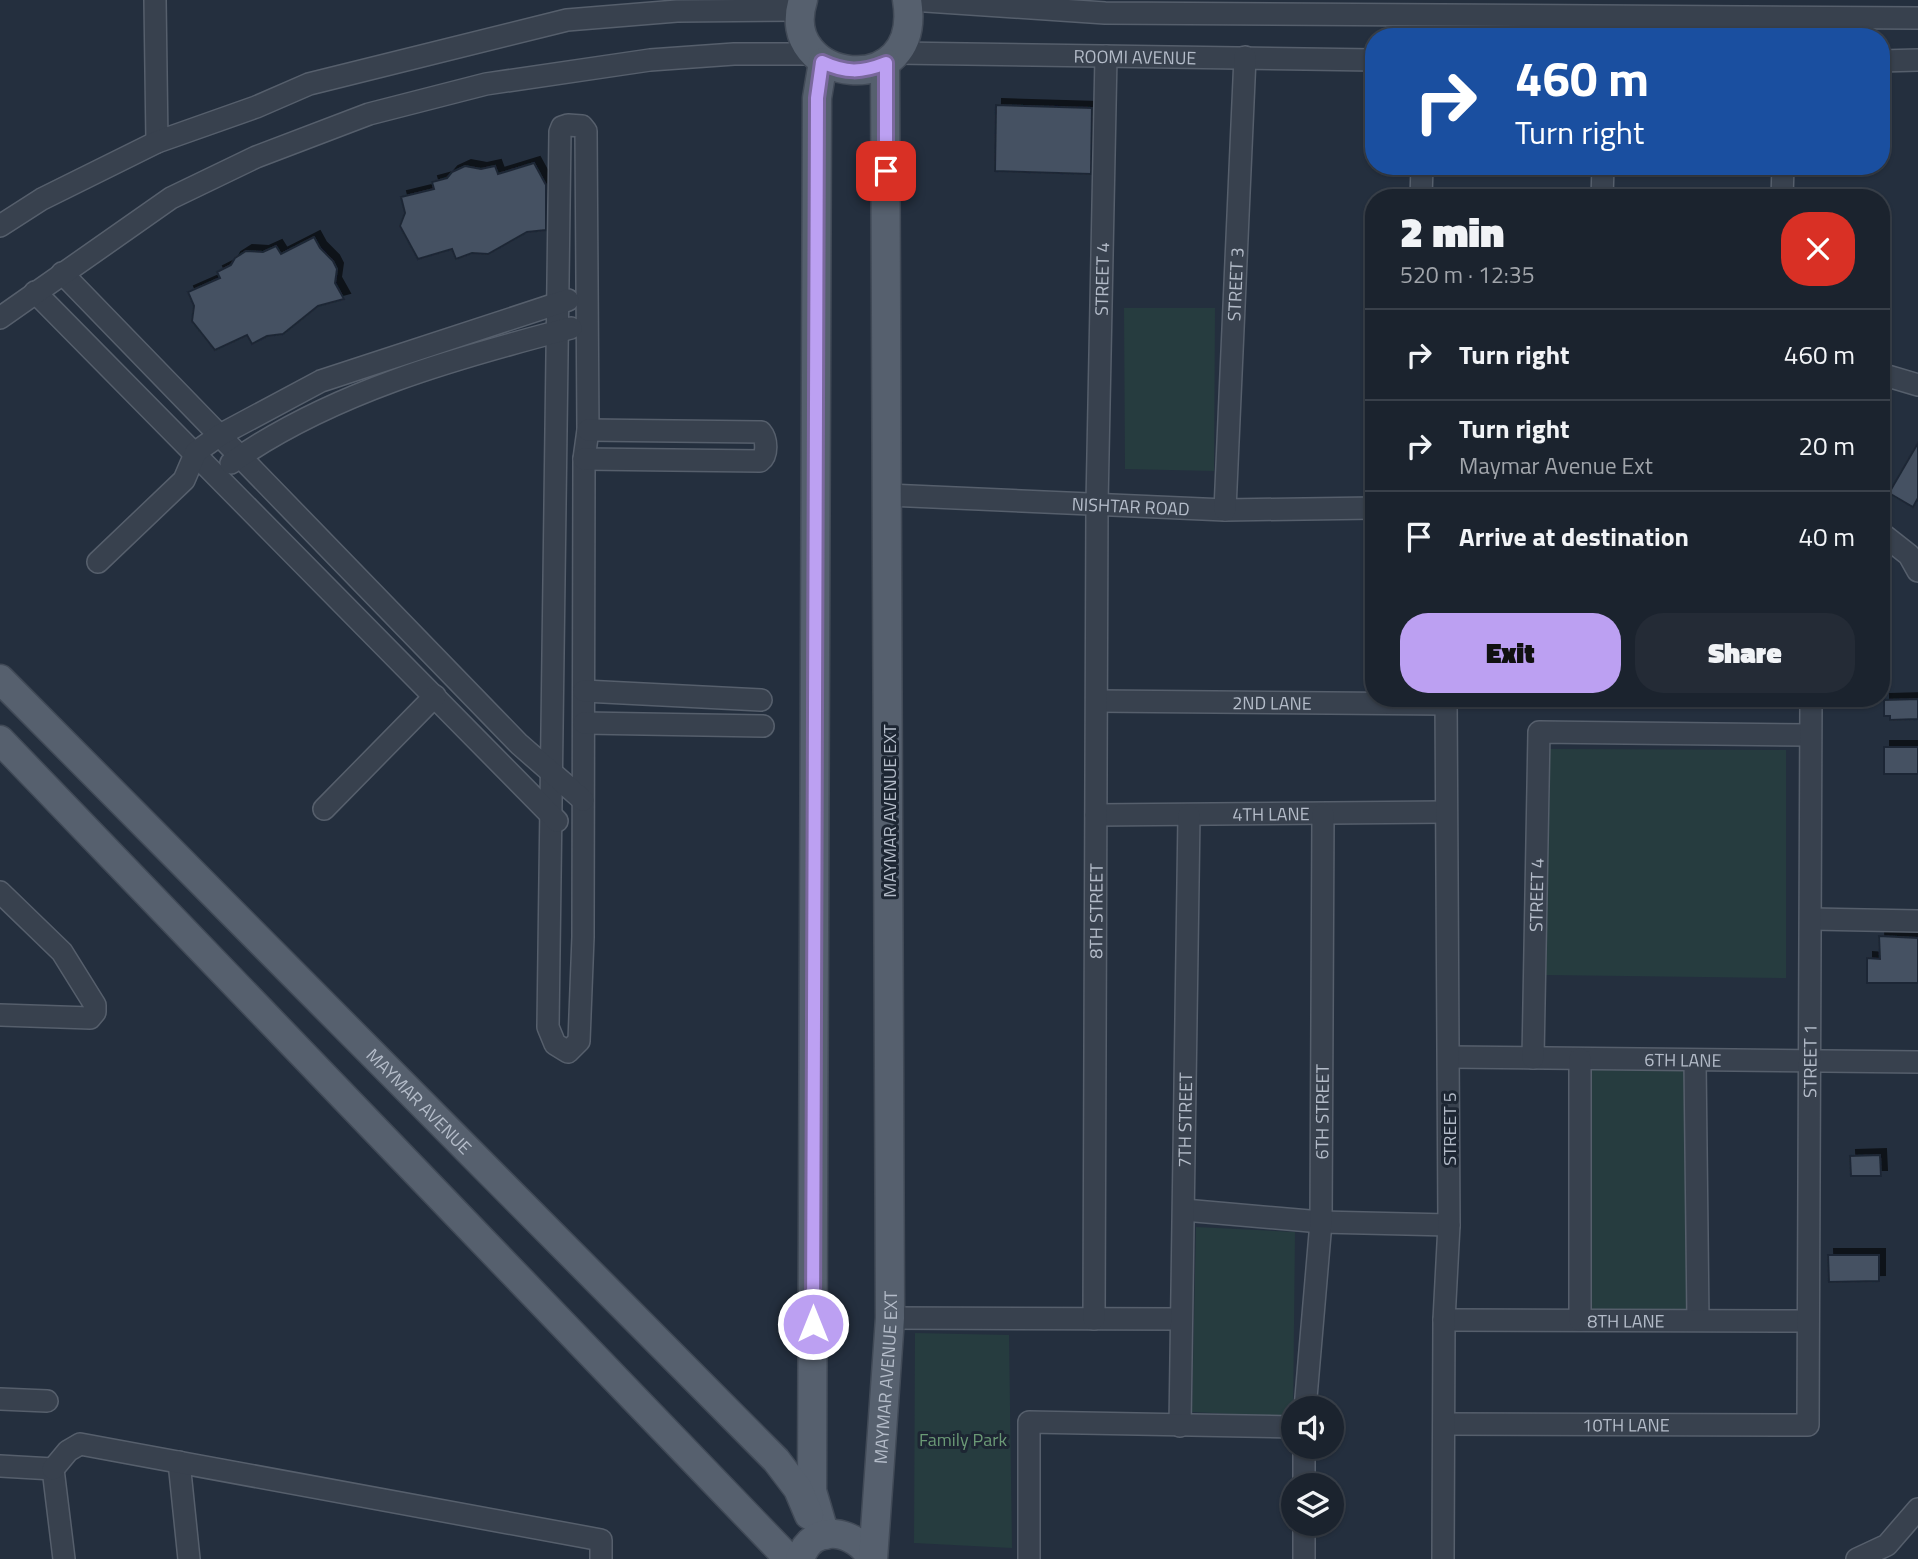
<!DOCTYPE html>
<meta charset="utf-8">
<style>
body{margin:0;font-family:"Titillium Web",sans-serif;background:#242b36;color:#f1f3f6;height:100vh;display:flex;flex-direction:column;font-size:26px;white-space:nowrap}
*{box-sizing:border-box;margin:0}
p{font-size:23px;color:#a0a4aa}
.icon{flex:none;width:38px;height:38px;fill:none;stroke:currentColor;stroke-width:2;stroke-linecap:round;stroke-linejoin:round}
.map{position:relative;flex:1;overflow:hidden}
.sheet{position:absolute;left:1365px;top:189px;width:525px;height:518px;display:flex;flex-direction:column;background:#1b232e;border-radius:28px;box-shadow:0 2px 5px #0004,0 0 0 2px #39404a}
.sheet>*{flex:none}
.banner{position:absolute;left:1365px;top:28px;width:525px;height:147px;border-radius:28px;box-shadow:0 2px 5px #0004,0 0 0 2px #39404a;background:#1a4fa0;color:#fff;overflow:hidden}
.fabs{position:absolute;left:1281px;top:1396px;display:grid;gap:14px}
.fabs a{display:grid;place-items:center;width:63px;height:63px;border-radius:50%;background:#1b232e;box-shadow:0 2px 5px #0004,0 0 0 2px #39404a;font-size:35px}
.pin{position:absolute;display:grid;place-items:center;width:60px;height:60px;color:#fff;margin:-30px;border-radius:14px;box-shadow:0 4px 10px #0006}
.me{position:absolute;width:77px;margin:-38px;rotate:0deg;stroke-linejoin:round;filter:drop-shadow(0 0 5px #0008)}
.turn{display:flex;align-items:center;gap:24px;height:147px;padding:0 35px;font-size:32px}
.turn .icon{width:91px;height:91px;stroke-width:2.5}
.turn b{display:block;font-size:49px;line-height:60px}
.round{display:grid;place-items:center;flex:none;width:74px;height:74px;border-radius:28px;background:#242b36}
.head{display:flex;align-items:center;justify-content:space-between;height:119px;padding:0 35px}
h1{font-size:42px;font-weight:800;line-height:52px}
.button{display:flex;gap:14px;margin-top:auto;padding:14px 35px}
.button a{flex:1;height:80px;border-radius:28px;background:#bca0f2;color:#111;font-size:28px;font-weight:800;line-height:80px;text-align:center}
.button a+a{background:#242b36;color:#f1f3f6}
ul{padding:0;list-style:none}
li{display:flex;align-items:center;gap:21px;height:91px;padding:0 35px;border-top:2px solid #39404a}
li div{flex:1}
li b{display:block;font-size:26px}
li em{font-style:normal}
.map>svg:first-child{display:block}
.green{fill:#263c3f}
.building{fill:#455162;stroke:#1f2835;stroke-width:2;filter:url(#shadow)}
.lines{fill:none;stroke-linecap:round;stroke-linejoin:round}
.minor-casing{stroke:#565f6c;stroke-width:24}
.major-casing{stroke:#414a57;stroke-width:31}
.minor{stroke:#38414e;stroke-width:21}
.major{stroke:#56606e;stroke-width:28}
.route-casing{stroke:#7a689d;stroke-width:18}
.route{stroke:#bca0f2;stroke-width:12}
.labels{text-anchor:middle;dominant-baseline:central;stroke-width:6;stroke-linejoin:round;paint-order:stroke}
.street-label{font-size:18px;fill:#b4bcc9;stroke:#1d2633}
.park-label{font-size:18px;fill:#6b9a76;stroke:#1d2633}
</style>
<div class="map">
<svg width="1918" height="1559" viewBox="0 0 1918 1559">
<defs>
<filter id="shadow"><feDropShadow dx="6" dy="-6" stdDeviation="0" flood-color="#0009"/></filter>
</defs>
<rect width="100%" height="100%" fill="#242f3e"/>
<path class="green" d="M1124,308h91l-1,163 -89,-2z
M1549,749l237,1v228l-240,-3z
M1588,1067l101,2 -1,240 -96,1z
M1196,1227l99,5 -2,185 -101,-5z
M915,1333l94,2 3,213 -98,-5z"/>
<path class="building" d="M996,105l96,3 -1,66 -96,-3z
M534,163l12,22v45l-19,2 -39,22 -16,-1 -16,6 -4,-10 -34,10 -18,-33 5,-13 -4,-16 33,-8 -2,-7 15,-4 5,-6 13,-6 16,3 14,-3 3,8z
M314,237l6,11 13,13 4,8 -2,14 9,16 -26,7 -35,28 -16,2 -15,8 -5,-9 -32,15 -23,-29 2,-15 -6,-14 32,-14 -3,-6 14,-7 4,-7 11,-7 17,1 13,-6 5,8z
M1918,443v55l-5,9 -24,-14z
M1918,699v20l-28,1v-4h-6v-16z
M1884,747h34v27h-34z
M1879,936l39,2v45h-51v-25l13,1z
M1880,1155l1,21h-30l-1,-20z
M1828,1255h51v26l-50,1z"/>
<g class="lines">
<defs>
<g id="minor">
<path d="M155,0l2,142"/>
<path d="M911,0l194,13 813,5"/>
<path id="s1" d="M897,53l477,7"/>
<path d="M1881,61l37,-1"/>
<path d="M568,125l14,1 4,5 2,299 -4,29 -1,478 -4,104 -11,11 -13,-8 -7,-17 12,-895 2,-5z"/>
<path d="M1421,198l1,-32"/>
<path d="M1602,198l1,-32"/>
<path d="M1782,198l1,-32"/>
<path d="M0,226l42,-27 115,-57 99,-35 53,-23 258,-64 110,-9 123,-1"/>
<path d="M62,273l457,471 64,56"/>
<path d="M35,292l522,529"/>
<path d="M0,318l171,-120 85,-41 113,-43 117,-30 164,-24 84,-6h80"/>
<path d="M1881,374l37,11"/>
<path d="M584,459l176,2c8,-6 7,-22 1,-29l-173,-2"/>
<path d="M231,463c99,-70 224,-105 340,-135"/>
<path id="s2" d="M888,495l337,15 149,-2"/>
<path id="s3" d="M1225,510l20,-453"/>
<path d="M1881,533l28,22 9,16"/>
<path d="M98,562l86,-82 12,-28 24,-17 101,-54 247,-81"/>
<path d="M584,691l177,9"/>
<path id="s4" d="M1097,701l349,3"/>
<path d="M584,723l179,3"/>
<path d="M324,809l111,-113"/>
<path id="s5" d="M1096,815l349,-3"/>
<path d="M0,892l62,60 33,53v7l-5,6 -90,-3"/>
<path d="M1812,919l106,2"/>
<path id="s6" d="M1449,1057l469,5"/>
<path id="s7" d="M1533,1058l6,-326 271,3"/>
<path d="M1695,1061l3,259"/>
<path d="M1184,1210l137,12 128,3"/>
<path d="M890,1318l291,1"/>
<path id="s8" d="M1094,1319l3,-815 9,-448"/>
<path id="s9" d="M1444,1320l364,1"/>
<path d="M1580,1320v-261"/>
<path d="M0,1399l47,2"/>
<path id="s10" d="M1305,1409l16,-187 2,-408"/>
<path id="s11" d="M1444,1424l364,1 3,-727"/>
<path id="s12" d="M1180,1426l9,-611"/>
<path d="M179,1462l10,97"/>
<path d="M0,1466l53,3 11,90"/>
<path d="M53,1469l15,-18 12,-7 521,96v19"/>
<path d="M1304,1486v-39"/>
<path d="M1029,1559v-137l264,5"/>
<path d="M1304,1559v-35"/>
<path d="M1443,1559l1,-239 5,-95 -3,-527"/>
<path d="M1857,1559l30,-14 31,-36"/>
</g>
<g id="major">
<path d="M803,0c-27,83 121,104 104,0"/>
<path d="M823,62l-6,36 -5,1393 13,44"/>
<path id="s13" d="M0,679l776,781 22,29 11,26"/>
<path d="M0,740l789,819"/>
<path d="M800,1559c12,-38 56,-29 72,0"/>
<path id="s14" d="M873,1559l17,-241 -5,-1255"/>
</g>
</defs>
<use href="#minor" class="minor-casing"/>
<use href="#major" class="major-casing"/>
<use href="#minor" class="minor"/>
<use href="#major" class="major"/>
</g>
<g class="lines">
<defs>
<path id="route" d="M813,1324l4,-1226 5,-36c24,11 39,11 64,1v108"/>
</defs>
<use href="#route" class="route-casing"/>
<use href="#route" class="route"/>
</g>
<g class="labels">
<g class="street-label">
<text stroke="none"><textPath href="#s1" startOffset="238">ROOMI AVENUE</textPath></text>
<text stroke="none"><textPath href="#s8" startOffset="1040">STREET 4</textPath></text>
<text stroke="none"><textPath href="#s3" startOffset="226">STREET 3</textPath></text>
<text stroke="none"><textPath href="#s2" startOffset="243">NISHTAR ROAD</textPath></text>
<text stroke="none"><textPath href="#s4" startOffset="175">2ND LANE</textPath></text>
<text transform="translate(889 811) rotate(-90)">MAYMAR AVENUE EXT</text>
<text stroke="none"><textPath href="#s5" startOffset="175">4TH LANE</textPath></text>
<text stroke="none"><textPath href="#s7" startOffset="163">STREET 4</textPath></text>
<text stroke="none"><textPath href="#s8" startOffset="408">8TH STREET</textPath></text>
<text stroke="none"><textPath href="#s6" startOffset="234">6TH LANE</textPath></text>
<text stroke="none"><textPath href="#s11" startOffset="728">STREET 1</textPath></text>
<text stroke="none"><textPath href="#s13" startOffset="595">MAYMAR AVENUE</textPath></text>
<text stroke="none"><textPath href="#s10" startOffset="298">6TH STREET</textPath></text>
<text stroke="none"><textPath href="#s12" startOffset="306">7TH STREET</textPath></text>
<text transform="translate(1449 1129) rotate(-90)">STREET 5</text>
<text stroke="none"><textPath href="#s9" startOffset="182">8TH LANE</textPath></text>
<text stroke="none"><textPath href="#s14" startOffset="182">MAYMAR AVENUE EXT</textPath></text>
<text stroke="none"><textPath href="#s11" startOffset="182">10TH LANE</textPath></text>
</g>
<g class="park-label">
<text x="963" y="1439">Family Park</text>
</g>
</g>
</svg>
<div class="fabs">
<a><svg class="icon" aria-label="sound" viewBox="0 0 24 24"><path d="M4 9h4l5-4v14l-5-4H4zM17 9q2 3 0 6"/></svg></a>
<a><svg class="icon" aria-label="layers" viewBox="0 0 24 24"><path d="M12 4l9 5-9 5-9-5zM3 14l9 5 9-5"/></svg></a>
</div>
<div class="pin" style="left:886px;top:171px;background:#d93025"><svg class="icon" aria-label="arrive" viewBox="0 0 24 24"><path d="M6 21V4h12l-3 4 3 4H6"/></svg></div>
<svg class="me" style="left:813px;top:1324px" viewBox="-20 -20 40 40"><circle r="17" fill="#bca0f2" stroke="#fff" stroke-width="3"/><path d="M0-11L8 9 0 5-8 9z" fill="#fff"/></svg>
<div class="banner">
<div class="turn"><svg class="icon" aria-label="right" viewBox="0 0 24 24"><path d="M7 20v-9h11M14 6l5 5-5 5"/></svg><div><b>460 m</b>Turn right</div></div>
</div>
<section class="sheet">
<div class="head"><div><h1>2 min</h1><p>520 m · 12:35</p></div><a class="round" style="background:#d93025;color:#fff"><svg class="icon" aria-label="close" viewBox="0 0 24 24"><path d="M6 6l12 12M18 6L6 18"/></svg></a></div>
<ul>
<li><svg class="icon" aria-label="right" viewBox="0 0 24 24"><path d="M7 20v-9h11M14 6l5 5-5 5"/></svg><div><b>Turn right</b></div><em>460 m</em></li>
<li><svg class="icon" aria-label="right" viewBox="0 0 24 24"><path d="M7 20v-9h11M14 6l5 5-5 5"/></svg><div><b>Turn right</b><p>Maymar Avenue Ext</p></div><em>20 m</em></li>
<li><svg class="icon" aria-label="arrive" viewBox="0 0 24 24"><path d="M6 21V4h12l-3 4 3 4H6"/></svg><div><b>Arrive at destination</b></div><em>40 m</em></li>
</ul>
<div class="button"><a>Exit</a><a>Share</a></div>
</section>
</div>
